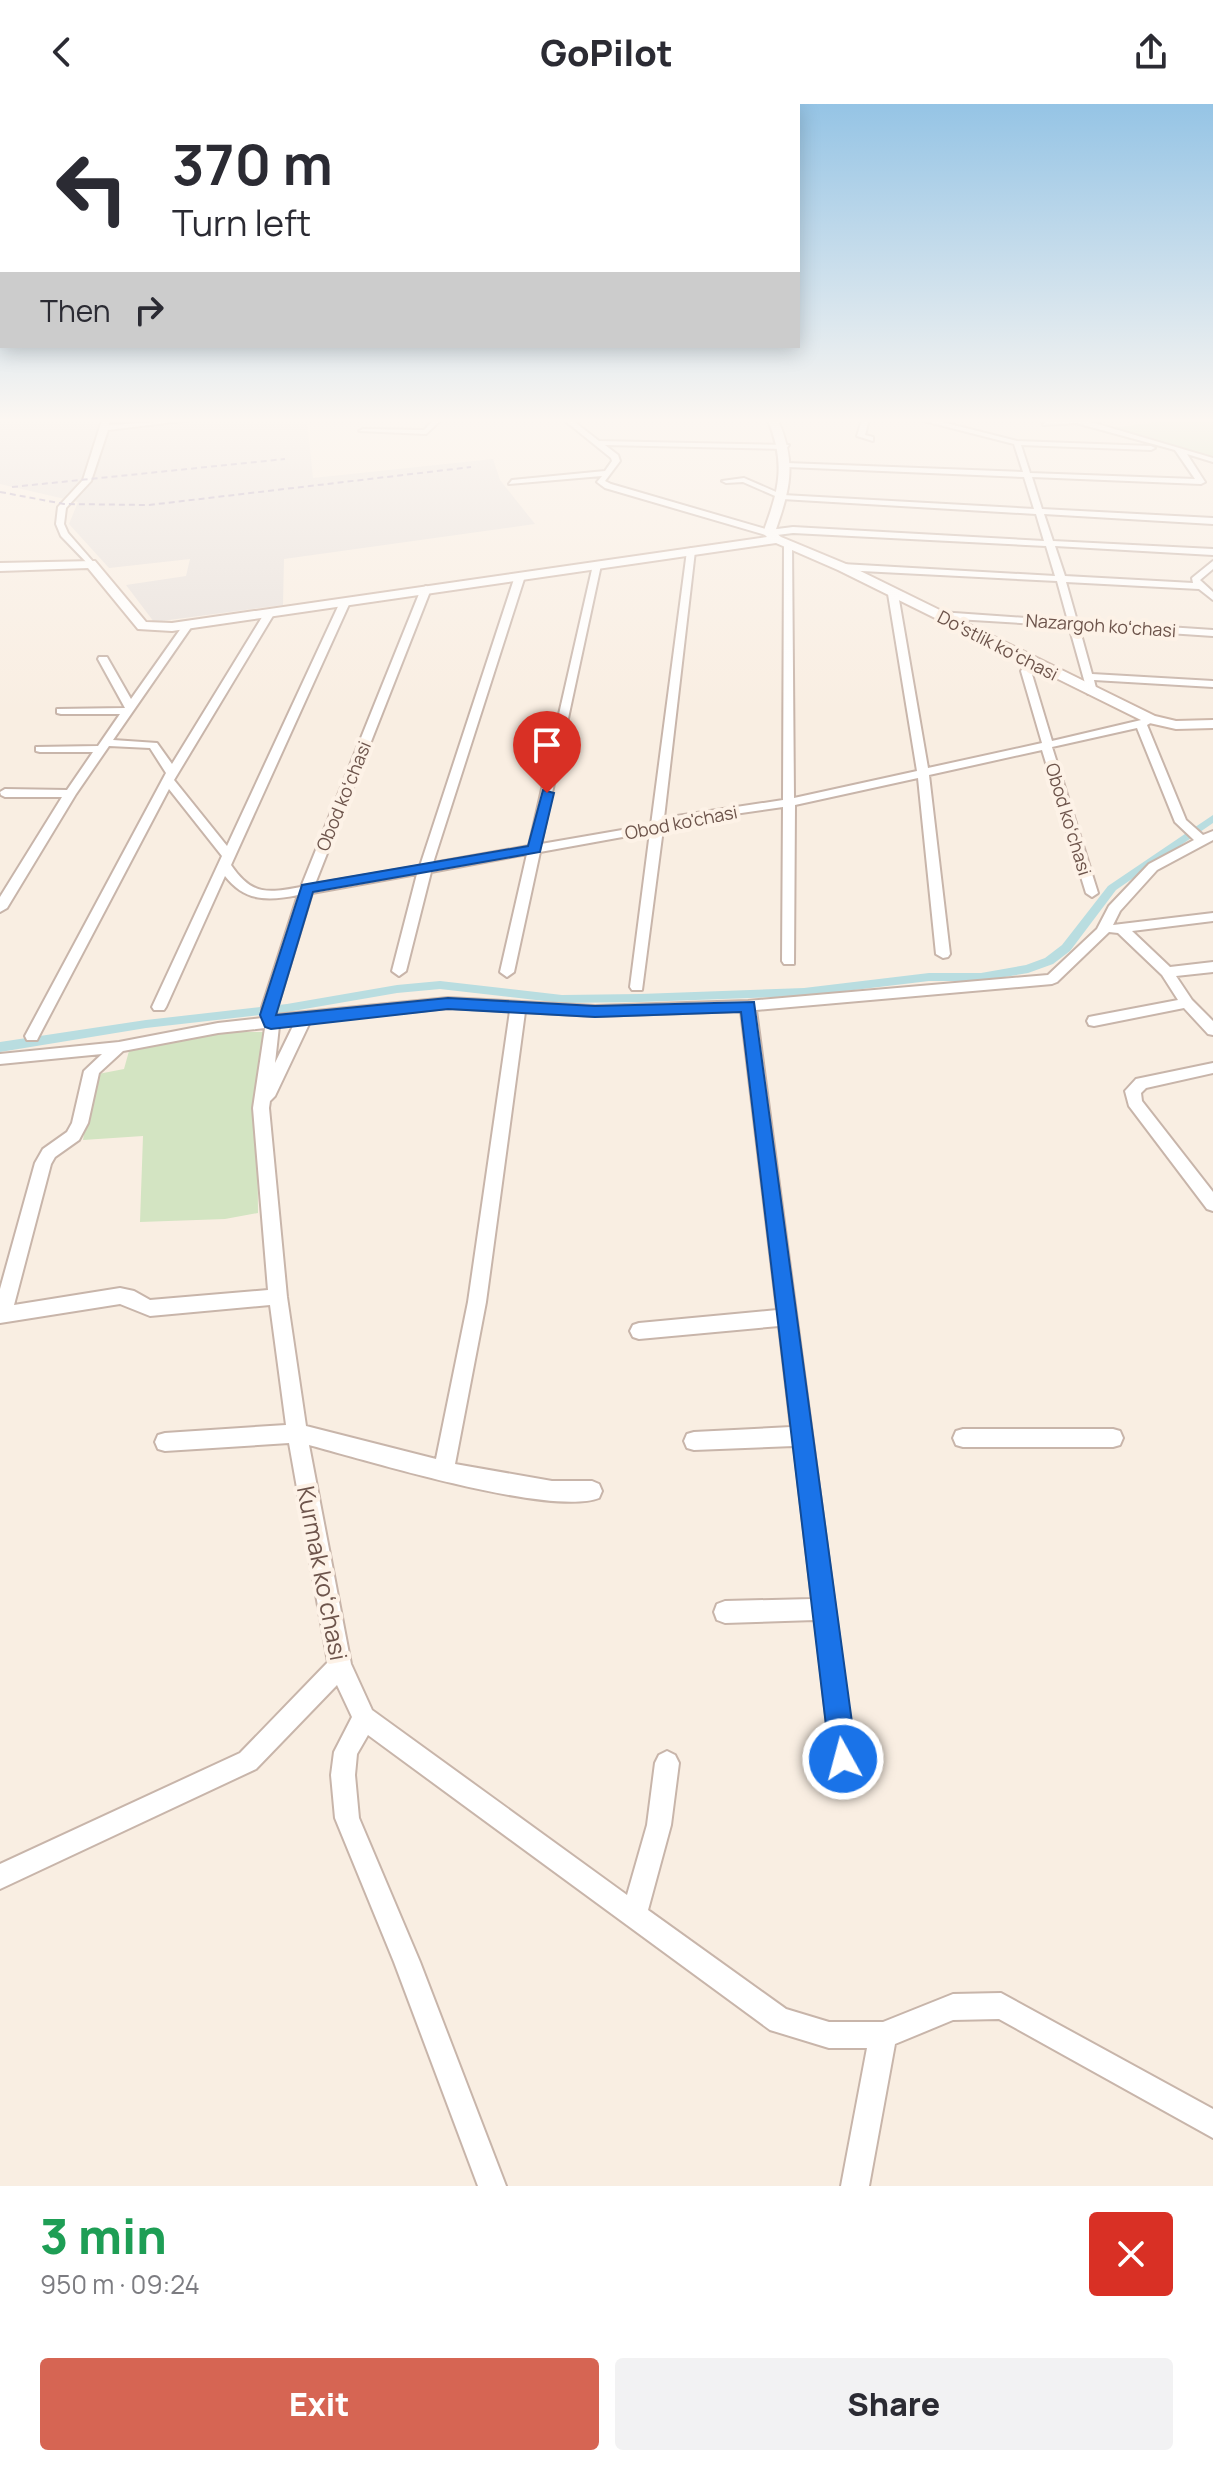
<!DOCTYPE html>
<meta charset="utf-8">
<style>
body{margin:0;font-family:Manrope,sans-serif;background:#f2f2f3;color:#2b2b33;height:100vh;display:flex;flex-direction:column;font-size:30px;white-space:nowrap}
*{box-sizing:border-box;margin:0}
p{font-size:26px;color:#7c7c81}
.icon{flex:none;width:44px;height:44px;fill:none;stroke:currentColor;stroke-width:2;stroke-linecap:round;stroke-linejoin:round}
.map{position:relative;height:2082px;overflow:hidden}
.details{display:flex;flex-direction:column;background:#fff;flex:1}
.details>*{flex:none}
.hud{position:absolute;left:0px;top:0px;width:800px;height:244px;box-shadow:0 4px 20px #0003;background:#fff;color:#2b2b33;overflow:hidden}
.pin{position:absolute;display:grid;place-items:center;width:68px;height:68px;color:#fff;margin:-82px -34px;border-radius:50% 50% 50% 0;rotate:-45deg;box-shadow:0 0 8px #0007}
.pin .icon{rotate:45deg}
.me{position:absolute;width:88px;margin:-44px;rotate:353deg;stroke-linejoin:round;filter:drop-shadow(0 0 6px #0008)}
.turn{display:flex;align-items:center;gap:28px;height:168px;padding:0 40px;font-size:36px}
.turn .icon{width:104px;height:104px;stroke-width:2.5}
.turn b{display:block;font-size:56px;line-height:68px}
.then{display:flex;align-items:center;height:76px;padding:0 40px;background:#0003;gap:16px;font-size:30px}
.round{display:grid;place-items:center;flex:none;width:84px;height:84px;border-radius:8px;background:#f2f2f3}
.overview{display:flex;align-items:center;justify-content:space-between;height:136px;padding:0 40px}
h1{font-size:48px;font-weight:800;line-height:60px;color:#1e9e55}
.primary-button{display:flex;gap:16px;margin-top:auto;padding:16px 40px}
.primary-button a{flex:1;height:92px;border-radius:8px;background:#d66553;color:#fff;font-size:32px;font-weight:800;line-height:92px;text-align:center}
.primary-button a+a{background:#f2f2f3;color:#2b2b33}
header{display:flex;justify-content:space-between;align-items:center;height:104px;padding:0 40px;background:#fff;font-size:36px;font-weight:800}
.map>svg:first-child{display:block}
.industrial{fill:#e8e1dc}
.green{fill:#d3e4c2}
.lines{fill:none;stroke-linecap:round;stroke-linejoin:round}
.canal{fill:#b9dde0;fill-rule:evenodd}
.street-casing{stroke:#c8b5aa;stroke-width:4}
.secondary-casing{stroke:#cdb7aa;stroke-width:4}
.street{fill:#fff;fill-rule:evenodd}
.secondary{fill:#fff;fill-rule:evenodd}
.rail{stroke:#b0a2c0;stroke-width:2;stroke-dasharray:6 4;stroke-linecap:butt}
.route{fill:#1a73e8;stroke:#114b97;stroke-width:2}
.labels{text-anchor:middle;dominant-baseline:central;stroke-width:8;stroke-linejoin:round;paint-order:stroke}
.far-street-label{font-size:18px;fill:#6d544b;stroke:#fdf2e7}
.near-street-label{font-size:24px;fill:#6d544b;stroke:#fdf2e7}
</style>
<header><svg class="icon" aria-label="back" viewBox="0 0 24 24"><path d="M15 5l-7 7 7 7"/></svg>GoPilot<svg class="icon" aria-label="share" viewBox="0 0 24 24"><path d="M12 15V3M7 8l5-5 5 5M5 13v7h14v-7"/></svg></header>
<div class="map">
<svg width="1213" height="2082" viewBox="0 0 1213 2082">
<rect width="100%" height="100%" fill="#f9eee2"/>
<path class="industrial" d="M0,316h119l-3,8 79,-8h112l6,58 180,-19 7,21 35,44 -251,35 -1,46 -129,17 -28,-37 60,-9 4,-17 -81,9 -40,-44 9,-22 -78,-18z"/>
<path class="green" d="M1177,316h36v39l-103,-31z
M229,928h35l-7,72 1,109 -33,6 -85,3 3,-86 -60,4 10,-65 31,-6 5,-18z"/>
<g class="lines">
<path class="canal" d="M1213,711v8l-97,67 -46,61 -17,13 -25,9 -47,8h-52l-125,15 -164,6 -78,1 -122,-14 -43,4 -110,19 -141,16 -146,24v-10l146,-22 141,-16 110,-19 43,-4 122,14 78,-1 164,-6 125,-15h52l45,-8 19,-7 17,-13 46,-59z"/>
<defs>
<path id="street" d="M102,316h7v5l82,-5 -83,10 -17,51 -25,27 -2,16 4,9 27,31 -4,3 -30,-31 -5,-12 2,-17 25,-27z
M434,316h7l-15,14 -67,-3 4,-2 61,1z
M564,316h8l27,21 190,4 -3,4 -181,-4 13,10 2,6 -15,20 6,3 158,46 24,-3 251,14 -8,-27 -254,-15 -39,-17 -17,1 -4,-2 22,-3 39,17 251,14 -10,-32 -237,-10 -4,-2 4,-2 236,9 -9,-28 -94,-24h14l83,21 134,5 4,2 -4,2 -130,-5 9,28 165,6 -20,-29 -99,-27 -33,2 3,-4 38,-1 129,38v4l-26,-8 18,28 -4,2 -169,-7 10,32 171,9v6l-169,-10 9,27 160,8v6l-158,-9 10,30 128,7 -1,-5 21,-17v8l-13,11 13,12v8l-14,-11 -133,-7 11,39 136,9v6l-134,-9 13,47 121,7v6l-119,-7 3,12 -9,2 -19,-68 -129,-8 -5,-3 5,-3 128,9 -11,-40 -215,-11 -4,-3 4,-3 213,12 -9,-30 -253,-13 -24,3 -164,-48 -8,-6 5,-6 -93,8 3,-4 93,-9 7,-10 -1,-3z
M862,316h7l-4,15 8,2v4l-16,-5z
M788,437l4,3 2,254 123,-27 -29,-177 5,-3 5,3 30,174 114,-25 -21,-72 7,-11 4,-1 5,3 -6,9 21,70 102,-24v4l-7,4 39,95 17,15 10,-4v9l-56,30 -37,41 -7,14 100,-12v8l-81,10 38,36 43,-5v10l-37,4 16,24 21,21v14l-5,-1 -24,-26 -90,18 -5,-1 -2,-4 2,-4 5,-1 84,-16 -16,-25 -44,-42 -9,-1 -52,50 -5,2 -296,26 99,749 -4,8 -8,4 -8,-4 -4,-8 -16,-139 -90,3 -8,-3 -3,-8 3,-8 8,-3 87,-2 -18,-153 -100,4 -7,-2 -3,-7 3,-7 7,-2 97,-5 -12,-101 -140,13 -6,-2 -3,-6 3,-6 6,-2 138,-13 -36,-299 -146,5 -70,-4 -39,290 -31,162 97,17h40l7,3 3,7 -3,7c-49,19 -233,-38 -290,-53l42,219 21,46 255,185 20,-70 8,-62 4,-8 8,-4 8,4 4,8 -8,62 -23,85 138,99 43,13h54l70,-28 48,-1 212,116v29l-214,-119 -46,1 -58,24 -26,142h-28l26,-138h-38l-59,-18 -402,-295 -11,19 -2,21 4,43 61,144 86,224h-28l-84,-224 -59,-144 -4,-43 3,-23 18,-35 -15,-32 -81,84 -256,120v-25l240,-111 88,-91 -39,-219 -124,8 -7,-2 -3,-7 3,-7 7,-2 121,-8 -16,-120 -120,11 -30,-12 -120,19v-34l35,-126 8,-14 24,-17 5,-9 12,-52 18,-17 -102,10v-10l119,-12 99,-19 44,-5v-11l36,-112c-29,6 -53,7 -73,-19l-59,131 -2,3h-10l-2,-3 70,-151 -53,-67 -130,247 -2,4h-10l-2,-4 141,-263 -16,-25 -41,-2 -33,48 -69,114 -7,4v-15l62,-100h-57l-4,-2 -1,-3 5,-3 62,1 26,-38h-53l-4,-1v-4l62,-1 22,-32h-59l-4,-1v-4l68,-1 -27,-49 1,-2h8l24,42 53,-75 3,-1 5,3 -79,114 44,3 15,21 92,-150 5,-3 5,3 -100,166 53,66 114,-246 8,-2 2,2 -120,265c21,31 37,28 70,22l120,-298 5,-3 5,3 -116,295 105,-18 95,-290 5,-3 5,3 -92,287 96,-17 64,-281 4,-3 4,3 -60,279 110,-19 36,-274 4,-3 4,3 -31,267 119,-18 1,-256zM1137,624l38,94 19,18 -45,24 -40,42 -12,23 -49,46 -300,26 -153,5 -147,-8 -173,17 37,-122 105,-19 -25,97 7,5 7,-5 25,-99 96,-18 -27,118 7,5 7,-5 26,-120 110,-20 -20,155 2,3h10l21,-161 9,-6 111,-16 -1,154 2,3h10l1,-159 123,-27 18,176 7,4 5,-1 2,-3 -21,-179 113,-25 44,143 6,4 6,-4 -46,-146zM448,904l62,3 -42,291 -32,157 -130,-33 -19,-129 -18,-189 1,-7 5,-5 35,-74zM294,920l-19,39 4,-37zM265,924l-12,80 15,182 -118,10 -16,-9 -14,-3 -106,17 37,-141 4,-7 24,-17 9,-17 11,-50 24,-22 95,-18z
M1213,959v10l-67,15 -5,5 1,8 71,91v19l-6,-2 -78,-103 -4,-15 11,-12z
M963,1325h150l7,2 3,7 -3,7 -7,2h-150l-7,-2 -3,-7 3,-7z"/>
<path id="secondary" d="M768,316h10c19,44 12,69 -3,112l6,5 65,27 309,152 21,5 37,-1v8l-37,1 -31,-7 -307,-152 -62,-27 -604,88 -34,-2 -50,-61 -88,3v-8l95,-2 51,61 26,1 595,-86 -4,-4c16,-44 23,-68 5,-113z"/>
</defs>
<use href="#street" class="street-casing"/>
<use href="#secondary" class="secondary-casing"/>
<use href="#street" class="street"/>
<use href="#secondary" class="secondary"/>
<path class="rail" d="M12,383l273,-28
M0,388l64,12 85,1 322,-38"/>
</g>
<linearGradient id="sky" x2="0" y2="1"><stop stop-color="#95c4e5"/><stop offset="0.52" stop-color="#fcf7f2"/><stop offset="1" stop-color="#fcf7f2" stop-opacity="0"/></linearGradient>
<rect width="1213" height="608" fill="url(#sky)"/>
<path class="route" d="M543,686l11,3 -14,59 -227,40 -37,123 172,-17 147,8 159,-4 103,757 -4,9 -10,4 -9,-4 -4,-9 -89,-747 -146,5 -147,-8 -177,20 -6,-2 -5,-12 42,-130 226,-39z"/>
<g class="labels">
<g class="far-street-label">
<text transform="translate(1101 521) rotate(4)">Nazargoh koʻchasi</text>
<text transform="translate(998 541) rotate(27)">Doʻstlik koʻchasi</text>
<text transform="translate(343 692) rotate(-68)">Obod koʻchasi</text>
<text transform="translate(1069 715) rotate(73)">Obod koʻchasi</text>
<text transform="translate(681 718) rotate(-11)">Obod ko'chasi</text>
</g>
<g class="near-street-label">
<text transform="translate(323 1469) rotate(79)">Kurmak koʻchasi</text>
</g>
</g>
</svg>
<div class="pin" style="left:547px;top:689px;background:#d93025"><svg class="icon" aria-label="arrive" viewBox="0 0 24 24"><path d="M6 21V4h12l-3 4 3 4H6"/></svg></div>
<svg class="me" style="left:843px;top:1655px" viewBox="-20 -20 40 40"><circle r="17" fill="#1a73e8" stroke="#fff" stroke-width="3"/><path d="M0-11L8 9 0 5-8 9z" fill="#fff"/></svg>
<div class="hud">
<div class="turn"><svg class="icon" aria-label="left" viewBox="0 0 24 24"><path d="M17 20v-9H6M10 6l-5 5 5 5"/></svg><div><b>370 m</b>Turn left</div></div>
<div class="then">Then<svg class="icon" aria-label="right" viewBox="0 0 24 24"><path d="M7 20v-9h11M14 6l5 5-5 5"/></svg></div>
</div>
</div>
<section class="details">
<div class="overview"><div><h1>3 min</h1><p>950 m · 09:24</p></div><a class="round" style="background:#d93025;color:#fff"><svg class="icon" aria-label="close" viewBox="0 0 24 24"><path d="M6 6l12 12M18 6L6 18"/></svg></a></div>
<div class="primary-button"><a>Exit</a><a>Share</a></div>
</section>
